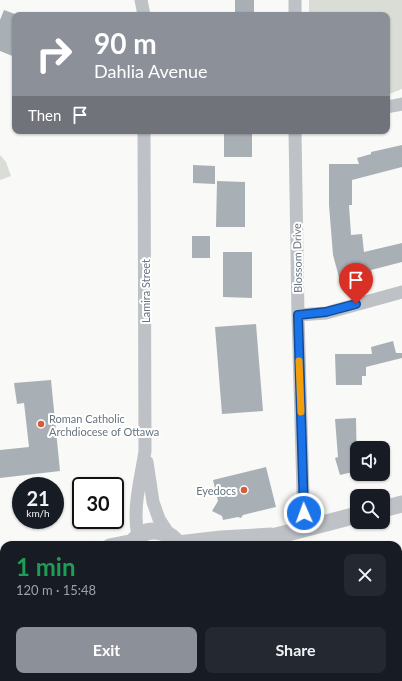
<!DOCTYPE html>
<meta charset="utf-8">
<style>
body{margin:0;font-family:Lato,sans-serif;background:#242831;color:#f1f3f6;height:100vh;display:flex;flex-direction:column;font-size:15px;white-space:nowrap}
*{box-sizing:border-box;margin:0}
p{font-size:13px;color:#9ea1a6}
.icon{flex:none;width:22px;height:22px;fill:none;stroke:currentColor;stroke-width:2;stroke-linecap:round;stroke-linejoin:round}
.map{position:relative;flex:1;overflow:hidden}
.panel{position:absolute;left:0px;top:541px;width:402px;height:140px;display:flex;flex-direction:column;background:#171b24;border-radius:12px 12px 0 0;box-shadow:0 1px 3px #0004}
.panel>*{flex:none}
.banner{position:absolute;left:12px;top:12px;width:378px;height:122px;border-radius:8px;box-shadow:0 1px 3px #0004;background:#8c9099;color:#fff;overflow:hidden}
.tools{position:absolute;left:350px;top:441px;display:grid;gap:8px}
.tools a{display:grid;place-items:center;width:40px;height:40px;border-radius:8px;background:#171b24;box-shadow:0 1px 3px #0004;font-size:20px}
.speed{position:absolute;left:12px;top:477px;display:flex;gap:8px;font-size:20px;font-weight:700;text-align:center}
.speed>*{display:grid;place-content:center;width:52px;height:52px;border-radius:50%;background:#171b24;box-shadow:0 1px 3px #0004;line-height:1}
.speed small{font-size:10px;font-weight:400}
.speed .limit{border:2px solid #111;border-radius:6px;background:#fff;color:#111}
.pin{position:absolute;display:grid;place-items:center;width:34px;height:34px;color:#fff;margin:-41px -17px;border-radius:50% 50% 50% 0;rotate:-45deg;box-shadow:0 0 4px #0007}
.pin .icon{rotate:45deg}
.me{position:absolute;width:44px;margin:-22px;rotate:358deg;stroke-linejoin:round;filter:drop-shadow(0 0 3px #0008)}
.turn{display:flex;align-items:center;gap:14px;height:84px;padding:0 16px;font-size:18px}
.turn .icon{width:52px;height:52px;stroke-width:2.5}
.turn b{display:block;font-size:28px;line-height:34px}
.then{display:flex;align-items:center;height:38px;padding:0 16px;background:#0003;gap:8px;font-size:15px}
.round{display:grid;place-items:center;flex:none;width:42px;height:42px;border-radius:8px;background:#242831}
.head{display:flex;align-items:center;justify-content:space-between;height:68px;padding:0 16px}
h1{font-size:24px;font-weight:700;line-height:30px;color:#1e9e55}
.action{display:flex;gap:8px;margin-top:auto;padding:8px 16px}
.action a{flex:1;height:46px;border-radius:8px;background:#8c9099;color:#fff;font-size:16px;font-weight:700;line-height:46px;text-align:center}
.action a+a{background:#242831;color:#f1f3f6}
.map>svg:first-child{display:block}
.green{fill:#d9ddd6}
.building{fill:#a9b0b5}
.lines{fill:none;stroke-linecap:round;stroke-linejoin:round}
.path{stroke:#b9bcbf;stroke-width:2.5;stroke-dasharray:2 2;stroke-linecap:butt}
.service{stroke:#bec2c6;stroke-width:7}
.minor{stroke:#bec2c6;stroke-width:13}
.tertiary{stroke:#bec2c6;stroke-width:17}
.route-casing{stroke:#114b97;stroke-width:10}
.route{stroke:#1a73e8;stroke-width:7}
.slow{stroke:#f59e0b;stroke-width:7}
.poi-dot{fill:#d45d3b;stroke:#fff;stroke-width:1.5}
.labels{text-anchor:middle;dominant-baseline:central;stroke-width:4;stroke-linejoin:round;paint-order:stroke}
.street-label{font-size:11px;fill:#66747f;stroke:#fff}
.poi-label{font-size:11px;fill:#66747f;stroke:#fff;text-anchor:start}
</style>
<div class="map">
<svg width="402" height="681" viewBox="0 0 402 681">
<rect width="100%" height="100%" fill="#f9f9f7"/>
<path class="green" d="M309,0h93v89l-15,6v-80h-78z
M0,155l6,7 5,14 -11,4z"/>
<path class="building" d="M235,0h19v15h-19z
M4,10l11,4v43l-15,-6v-31z
M224,131h28v26h-28z
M402,145v22l-50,13v25h-3l2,30 11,-1 2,18 38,-9v19l-31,8 1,3 -32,8 -7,-26 -4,-50v-41h30l-2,-6 14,-4v-2z
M193,165l22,1v18l-22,-1z
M217,181l28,1v45h-29z
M192,236h18v22h-18z
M223,252h29v46l-29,-1z
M256,324l7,87 -41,3 -7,-87z
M393,341l3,12h6v5l-36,9v9h-4v9h-26l-1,-31h37l-1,-7z
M51,380l9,91 -60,7v-28l29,-3 -5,-44 -7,1 -3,-21z
M356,418l1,53 -17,4 -5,-17 3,-1 -3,-38z
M266,467l10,40 -33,8 -2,3 -3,-1 -15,3 -1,-4 -10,-5 6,-10 -5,-21z"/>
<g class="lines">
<path class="path" d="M85,543l11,-1"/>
<path class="service" d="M0,612l4,39
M0,671h2l2,-4"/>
<path class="minor" d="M141,0l3,15
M295,15v-15
M387,107l15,-3
M295,131l3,184 6,213
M298,315l28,-2 76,-21
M147,462l6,40 6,17 11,17
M138,536c-6,-27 3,-58 7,-85l-1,-320
M109,545l25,-5
M0,569h4
M278,677v4"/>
<path class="tertiary" d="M383,509l19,-5
M178,544l43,-5 50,-3
M131,545c12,-19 35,-18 48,0
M258,545l18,-9 81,-21
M153,677v4"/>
</g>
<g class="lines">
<defs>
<path id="route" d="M304,513l-6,-198 28,-3 30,-8"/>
</defs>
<use href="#route" class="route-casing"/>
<use href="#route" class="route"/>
<path class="slow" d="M299,361l2,51"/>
</g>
<g class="poi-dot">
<circle cx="41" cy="424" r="4"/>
<circle cx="244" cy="490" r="4"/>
</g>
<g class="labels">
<g class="street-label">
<text transform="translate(297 258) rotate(-91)">Blossom Drive</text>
<text transform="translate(145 291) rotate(-90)">Lamira Street</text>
</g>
<g class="poi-label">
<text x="49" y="418">Roman Catholic<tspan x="49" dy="13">Archdiocese of Ottawa</tspan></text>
<text x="236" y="490" text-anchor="end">Eyedocs</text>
</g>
</g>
</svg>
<div class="tools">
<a><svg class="icon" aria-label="sound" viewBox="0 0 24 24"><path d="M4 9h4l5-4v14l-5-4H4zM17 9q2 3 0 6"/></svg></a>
<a><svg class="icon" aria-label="search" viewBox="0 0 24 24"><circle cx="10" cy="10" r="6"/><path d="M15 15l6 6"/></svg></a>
</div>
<div class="speed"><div>21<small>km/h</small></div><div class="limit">30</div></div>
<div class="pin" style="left:356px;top:304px;background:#d93025"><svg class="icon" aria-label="arrive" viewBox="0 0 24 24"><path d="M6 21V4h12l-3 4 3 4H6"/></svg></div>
<svg class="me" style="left:304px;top:513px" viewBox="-20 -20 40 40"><circle r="17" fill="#1a73e8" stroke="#fff" stroke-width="3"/><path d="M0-11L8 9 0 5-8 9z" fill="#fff"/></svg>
<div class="banner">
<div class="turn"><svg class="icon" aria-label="right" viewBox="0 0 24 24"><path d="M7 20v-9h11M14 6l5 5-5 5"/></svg><div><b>90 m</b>Dahlia Avenue</div></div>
<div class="then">Then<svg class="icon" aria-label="arrive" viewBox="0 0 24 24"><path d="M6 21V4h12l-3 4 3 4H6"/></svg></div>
</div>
<section class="panel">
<div class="head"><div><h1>1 min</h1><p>120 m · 15:48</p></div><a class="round"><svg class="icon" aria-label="close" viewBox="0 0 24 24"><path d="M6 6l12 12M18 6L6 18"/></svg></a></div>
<div class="action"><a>Exit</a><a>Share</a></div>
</section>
</div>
